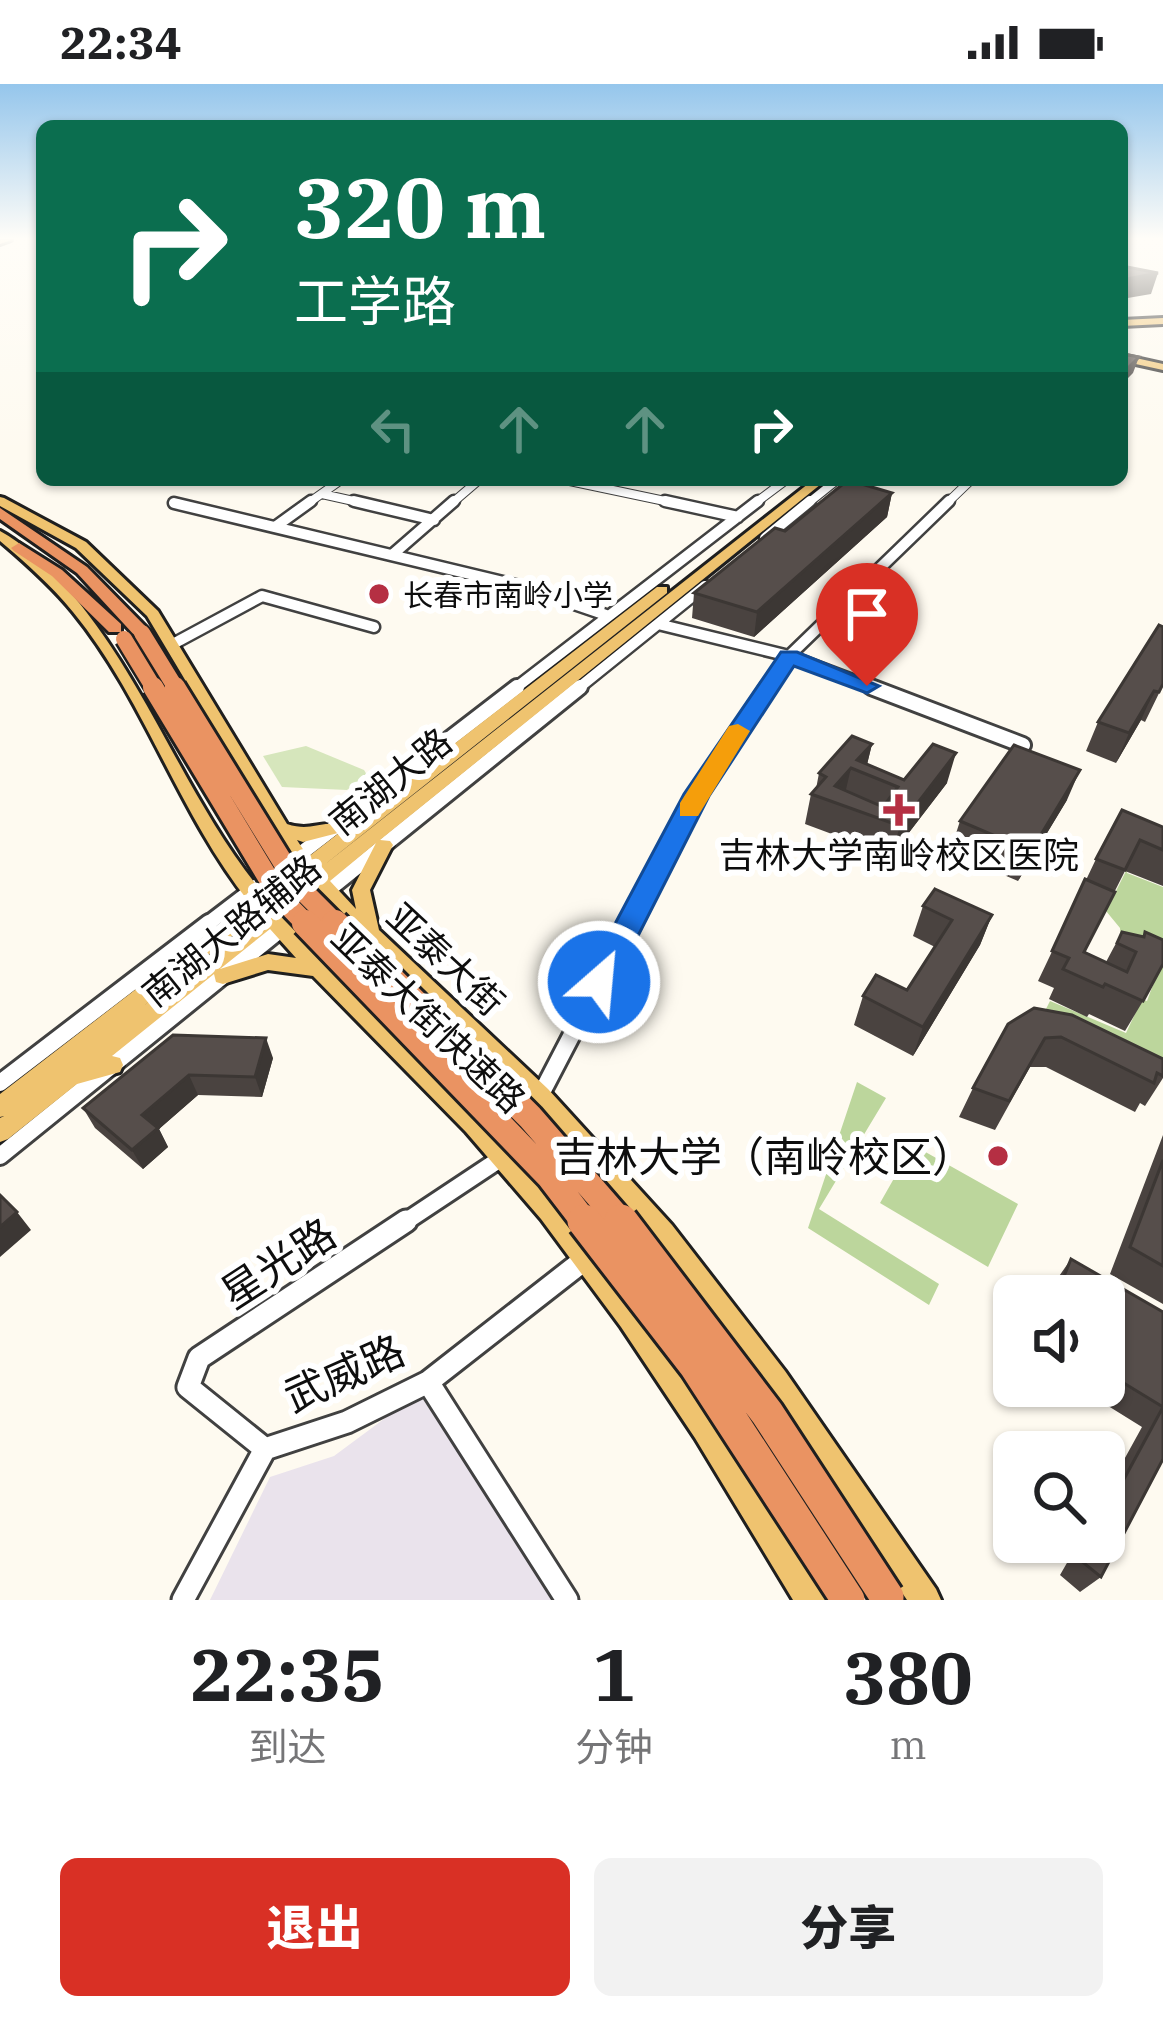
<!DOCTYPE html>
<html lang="zh">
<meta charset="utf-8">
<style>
body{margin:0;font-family:"IBM Plex Serif","Noto Sans SC",serif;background:#f2f2f2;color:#202124;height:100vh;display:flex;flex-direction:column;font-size:45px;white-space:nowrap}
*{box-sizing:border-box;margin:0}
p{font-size:39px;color:#757577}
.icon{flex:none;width:66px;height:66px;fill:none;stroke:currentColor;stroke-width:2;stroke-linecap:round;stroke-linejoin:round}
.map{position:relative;height:1516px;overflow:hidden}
.panel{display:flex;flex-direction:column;background:#fff;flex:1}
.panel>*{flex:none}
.banner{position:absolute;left:36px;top:36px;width:1092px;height:366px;border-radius:18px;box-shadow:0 3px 9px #0004;background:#0b6e4f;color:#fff;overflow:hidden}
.fabs{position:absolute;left:993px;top:1191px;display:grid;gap:24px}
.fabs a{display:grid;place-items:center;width:132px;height:132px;border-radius:18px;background:#fff;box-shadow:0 3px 9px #0004;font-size:60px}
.pin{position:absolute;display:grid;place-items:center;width:102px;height:102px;color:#fff;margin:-123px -51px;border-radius:50% 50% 50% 0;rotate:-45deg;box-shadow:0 0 12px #0007}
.pin .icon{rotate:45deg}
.me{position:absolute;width:132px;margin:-66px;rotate:27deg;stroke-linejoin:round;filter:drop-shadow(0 0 9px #0008)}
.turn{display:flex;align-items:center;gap:42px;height:252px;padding:0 60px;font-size:54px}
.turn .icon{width:156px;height:156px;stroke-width:2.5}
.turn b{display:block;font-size:84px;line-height:102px}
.lanes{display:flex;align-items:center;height:114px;padding:0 60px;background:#0003;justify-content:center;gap:60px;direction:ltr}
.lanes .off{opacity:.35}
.eta{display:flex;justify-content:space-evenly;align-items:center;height:204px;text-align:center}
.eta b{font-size:72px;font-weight:800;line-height:84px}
.cta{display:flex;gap:24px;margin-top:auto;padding:24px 60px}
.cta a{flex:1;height:138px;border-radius:18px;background:#d93025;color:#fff;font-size:48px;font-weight:800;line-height:138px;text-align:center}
.cta a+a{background:#f2f2f2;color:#202124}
.status{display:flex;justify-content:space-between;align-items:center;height:84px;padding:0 60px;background:#fff;direction:ltr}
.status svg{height:33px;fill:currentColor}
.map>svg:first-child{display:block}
.industrial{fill:#eae3ec}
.green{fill:#d6e6bc}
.forest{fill:#bcd69c}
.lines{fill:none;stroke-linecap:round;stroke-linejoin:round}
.minor-far4-casing{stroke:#414141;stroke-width:10}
.minor-far3-casing{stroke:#414141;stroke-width:15}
.minor-far2-casing{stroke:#414141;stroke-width:20}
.minor-far1-casing{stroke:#414141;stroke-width:22}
.minor-casing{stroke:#414141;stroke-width:27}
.major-casing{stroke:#1f1f1f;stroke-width:6}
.highway-casing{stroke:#1f1f1f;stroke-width:6}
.minor-far4{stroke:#fff;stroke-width:8}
.minor-far3{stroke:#fff;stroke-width:10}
.minor-far2{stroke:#fff;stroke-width:14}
.minor-far1{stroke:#fff;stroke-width:16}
.minor{stroke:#fff;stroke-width:21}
.major{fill:#efc36f;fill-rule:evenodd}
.highway{fill:#ea9362;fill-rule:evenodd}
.highway-bridge-far3-casing{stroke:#1f1f1f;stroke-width:21;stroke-linecap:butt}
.highway-bridge-far2-casing{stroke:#1f1f1f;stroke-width:26;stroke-linecap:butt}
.highway-bridge-far1-casing{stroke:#1f1f1f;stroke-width:32;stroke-linecap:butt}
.highway-bridge-casing{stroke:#1f1f1f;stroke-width:39;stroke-linecap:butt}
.highway-bridge-far3{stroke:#ea9362;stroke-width:16}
.highway-bridge-far2{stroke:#ea9362;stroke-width:20}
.highway-bridge-far1{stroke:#ea9362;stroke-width:26}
.highway-bridge{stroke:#ea9362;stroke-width:33}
.wall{fill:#4a4340}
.shaded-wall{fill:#3c3734}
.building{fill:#564e4b;stroke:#3c3734;stroke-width:3;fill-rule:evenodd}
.route{fill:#1a73e8;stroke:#114b97;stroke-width:3}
.slow{fill:#f59e0b}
.poi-dot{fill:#b52f43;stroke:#fff;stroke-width:4.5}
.labels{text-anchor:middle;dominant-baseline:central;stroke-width:12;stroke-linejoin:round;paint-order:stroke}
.far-poi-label{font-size:30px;fill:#0e0e0e;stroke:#fff;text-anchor:start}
.street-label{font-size:36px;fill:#0e0e0e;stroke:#fff}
.poi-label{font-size:36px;fill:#0e0e0e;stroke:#fff}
.near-poi-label{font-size:42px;fill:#0e0e0e;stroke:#fff;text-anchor:end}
.near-street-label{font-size:42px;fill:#0e0e0e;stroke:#fff}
</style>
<div class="status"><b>22:34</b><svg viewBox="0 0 49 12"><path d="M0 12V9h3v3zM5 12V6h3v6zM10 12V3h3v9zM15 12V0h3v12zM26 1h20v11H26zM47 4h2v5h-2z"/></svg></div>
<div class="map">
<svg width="1163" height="1516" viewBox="0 0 1163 1516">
<rect width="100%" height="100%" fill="#fefaf0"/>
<path class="industrial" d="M419,1309l136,207h-345l60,-123 64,-21z"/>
<path class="green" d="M306,662l58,24 3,5 -20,15 -65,-3 -19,-31z"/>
<path class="forest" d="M1128,783l-1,6 36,14v179l-117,-57 4,-8 76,32 16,-34 5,2 13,-35 -39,-24 -1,-14 -14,-17z
M857,998l29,16 -67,111 120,75 -10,21 -121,-77z
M913,1061l105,59 -30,63 -108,-64z"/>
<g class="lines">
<defs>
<path id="minor-far4" d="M565,396l114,24
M322,410l45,10
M174,419l6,1
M307,420l34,-24
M451,420l28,-24
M754,420l32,-24
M807,420l30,-24
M946,420l25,-24"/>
<path id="minor-far3" d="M354,417l80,19
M665,417l73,16
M174,419l350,84 85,29
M275,443l36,-26
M765,454l45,-37
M392,471l62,-54
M658,540l131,32 90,34
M173,560l89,-48 112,31
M513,606l245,-189
M576,606l129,-104
M766,606l23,-34 160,-155"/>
<path id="minor-far2" d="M871,603l152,58
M291,777l226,-174
M321,812l259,-209
M205,842l68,-52
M285,842l19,-16
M629,842l68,-132 71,-107"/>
<path id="minor-far1" d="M0,999l209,-160
M540,1012l90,-173
M0,1072l288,-233
M402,1140l101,-67"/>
<path id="minor" d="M428,1298l139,218
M265,1365l-77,-62 11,-29 207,-137
M183,1516l82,-151 82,-27 81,-40 160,-125"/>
<path id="major" d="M0,156h11l-11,4z
M1163,234v6l-41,2v-6z
M1122,271l41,9v6l-41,-9z
M813,396h13l-446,360 10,1 3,4 -23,45 9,40 169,159 124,136 113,146 151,218 5,11h-34c-117,-172 -231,-346 -375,-497 -69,-73 -149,-136 -215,-212l-8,3 -7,-2 -2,-5 6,-8 -12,-2 -2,-5 4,-6 -149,-250 -71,-68 -76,-42v-9l4,1 82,44 72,69 129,213c24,8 31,-3 51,1l3,4 -3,4 -35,9 -6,-2 11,17 349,-270h10v6l-348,276zM376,759l-24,47 4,19 -26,-28z
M0,447c23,12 45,34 63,53 83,92 121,213 199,308l8,-3 7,2 2,5 -7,8 13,3 3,5 -3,8 64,67 134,131 116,137 116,163 111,182h-33l-98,-162 -74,-111 -80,-108 -75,-87 -153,-156 -45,-6 -45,14 -7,-2 -2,-8 -102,82 8,2 3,7 -3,7 -43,12 -69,55 -8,3v-24l4,-2 -4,1v-23l249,-192c-71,-89 -104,-202 -176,-290 -22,-27 -47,-49 -73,-71zM259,831l1,1 -118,91zM270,845l26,29 -28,-4 -48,15z"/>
<path id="highway" d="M0,424l87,59 61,62v8h-12l-59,-64 -77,-54z
M19,459l43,27 59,54v8h-12l-57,-56 -38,-25 -3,-3z"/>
</defs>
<use href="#minor-far4" class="minor-far4-casing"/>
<use href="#minor-far3" class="minor-far3-casing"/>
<use href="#minor-far2" class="minor-far2-casing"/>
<use href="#minor-far1" class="minor-far1-casing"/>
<use href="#minor" class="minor-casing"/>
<use href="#major" class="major-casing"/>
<use href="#highway" class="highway-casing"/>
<use href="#minor-far4" class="minor-far4"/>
<use href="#minor-far3" class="minor-far3"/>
<use href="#minor-far2" class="minor-far2"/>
<use href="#minor-far1" class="minor-far1"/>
<use href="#minor" class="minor"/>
<use href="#major" class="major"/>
<use href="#highway" class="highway"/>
<defs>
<path id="highway-bridge-far3" d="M142,549l35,57
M124,555l31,51"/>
<path id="highway-bridge-far2" d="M153,603l126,209 29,30
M175,603l122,198 41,41"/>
<path id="highway-bridge-far1" d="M305,839l245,254 36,47
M335,839l195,194 93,107"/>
<path id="highway-bridge" d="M584,1137l112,145 152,234
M621,1137l146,192 120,184"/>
</defs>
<use href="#highway-bridge-far3" class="highway-bridge-far3-casing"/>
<use href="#highway-bridge-far2" class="highway-bridge-far2-casing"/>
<use href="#highway-bridge-far1" class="highway-bridge-far1-casing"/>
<use href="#highway-bridge" class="highway-bridge-casing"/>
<use href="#highway-bridge-far3" class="highway-bridge-far3"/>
<use href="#highway-bridge-far2" class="highway-bridge-far2"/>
<use href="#highway-bridge-far1" class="highway-bridge-far1"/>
<use href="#highway-bridge" class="highway-bridge"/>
</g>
<path class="wall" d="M892,409l-5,24 -133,120 -62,-19 2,-25 91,-62z
M1163,601l-18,37 -4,-2 -25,43 -30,-12 12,-29z
M872,660l-5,20 37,16 43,3 -56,73 -86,-32 6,-30 5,-5 3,-16z
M1067,716l-49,81 -68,-29 10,-31z
M1163,743v59l-38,-15 -41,81 22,10 16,-30 21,4v65l-18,30 -36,-17 -2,3 -38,-18 5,-11 -16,-7 58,-122z
M923,822l69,9 -12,30 -67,111 -59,-31 9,-29 44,-6 28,-43 -22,-11z
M1008,940l155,35v19l-18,28 -5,-3 -5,9 -89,-45h-16l-35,63 -36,-13 14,-29z
M173,951l100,23 -11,39 -64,-2 -39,34 9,18 -25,22 -48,-41 -12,-20z
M1163,1051v169l-53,-30z
M1071,1175l92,53v147l-62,118 -21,15 -20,-17 19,-33h25v-46l38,-69 -66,-41h28v-90h-55l6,-14z"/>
<path class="shaded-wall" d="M1158,189l-7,21 -29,5v-19z
M1139,273l-6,16 -11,11v-10z
M892,409l-5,24 -133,120 3,-25z
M1154,607l-13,29 -25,43 13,-30z
M872,660l-7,29 -8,-13z
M956,669l-9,30 -56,73 9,-30z
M851,684l-7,30 -9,-12z
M1080,686l-13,30 -49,81 13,-30z
M992,831l-12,30 -67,111 10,-29z
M266,954l7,20 -11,39 -7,-20z
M189,991l9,20 -39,34 9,18 -25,22 -11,-19 10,-35z
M17,1128l14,18 -31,27v-30z"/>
<path class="building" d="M1122,182l36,7 -36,7z
M1128,271l11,2 -17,17v-13z
M848,396l44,13 -135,119 -63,-19 81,-65 10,3z
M1159,541l4,2v57l-4,8 -5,-1 -25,42 -31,-11z
M852,652l20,8 -15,16 47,20 29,-36 23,9 -56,73 -89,-32 15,-17 -7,-4zM851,684l47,19 -15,20 -48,-21z
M1014,661l66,25 -49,81 -71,-30z
M1122,726l41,17v23l-23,-10 -15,30 -29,-11z
M1085,795l30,13 -31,60 43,20 9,-20 -19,-9 5,-11 22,5 1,-5 18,8v24l-20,37 -38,-17 -2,3 -40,-18 6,-11 -17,-7z
M935,805l57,26 -69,112 -60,-31 13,-21 31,15 45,-70 -29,-14z
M1034,924l38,7 91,44v17l-6,-3 -3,10 -93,-46 -16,1 -36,63 -36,-13 35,-64z
M173,951l93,3 -11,39 -66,-2 -47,40 16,13 -26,22 -49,-42z
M1163,1076v106l-33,-19z
M0,1111l17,17 -17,15z
M1071,1175l92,53v147l-62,118 -21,-17 10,-18h14v-26l59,-109 -59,-36v-75h-48z"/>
<linearGradient id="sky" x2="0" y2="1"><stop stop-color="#95c6ec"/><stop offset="0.42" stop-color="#fffdf8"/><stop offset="1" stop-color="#fffdf8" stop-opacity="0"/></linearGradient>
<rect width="1163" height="368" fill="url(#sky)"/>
<path class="route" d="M781,568h16l82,34 -12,7 -73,-27 -85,130 -99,195h-22l-4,-9 100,-188z"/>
<path class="slow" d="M738,640l12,7 -52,85h-18v-13l49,-77z"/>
<g class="poi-dot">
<circle cx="379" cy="510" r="12"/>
<path d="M893 708h12v12h12v12h-12v12h-12v-12h-12v-12h12z"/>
<circle cx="998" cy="1072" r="12"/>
</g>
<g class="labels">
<g class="far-poi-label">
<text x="403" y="510">长春市南岭小学</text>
</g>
<g class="street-label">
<text transform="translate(390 697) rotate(-39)">南湖大路</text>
<text transform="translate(231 846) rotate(-39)">南湖大路辅路</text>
<text transform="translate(446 875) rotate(43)">亚泰大街</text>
<text transform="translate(429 934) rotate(44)">亚泰大街快速路</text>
</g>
<g class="poi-label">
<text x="899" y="770">吉林大学南岭校区医院</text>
</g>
<g class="near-poi-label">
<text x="974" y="1072">吉林大学（南岭校区）</text>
</g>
<g class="near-street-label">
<text transform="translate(278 1179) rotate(-33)">星光路</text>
<text transform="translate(344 1289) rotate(-24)">武威路</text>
</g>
</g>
</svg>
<div class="fabs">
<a><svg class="icon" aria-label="sound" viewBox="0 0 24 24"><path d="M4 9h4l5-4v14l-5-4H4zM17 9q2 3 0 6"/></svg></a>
<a><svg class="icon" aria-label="search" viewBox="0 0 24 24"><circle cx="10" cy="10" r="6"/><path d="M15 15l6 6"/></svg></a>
</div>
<div class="pin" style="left:867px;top:602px;background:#d93025"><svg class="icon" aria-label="arrive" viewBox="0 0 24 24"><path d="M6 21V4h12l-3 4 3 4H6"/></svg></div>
<svg class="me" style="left:599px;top:898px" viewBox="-20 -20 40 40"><circle r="17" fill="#1a73e8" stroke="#fff" stroke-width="3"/><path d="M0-11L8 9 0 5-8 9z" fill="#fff"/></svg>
<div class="banner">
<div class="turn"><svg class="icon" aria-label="right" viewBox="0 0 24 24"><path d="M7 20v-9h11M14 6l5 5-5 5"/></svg><div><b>320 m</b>工学路</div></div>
<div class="lanes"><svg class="icon off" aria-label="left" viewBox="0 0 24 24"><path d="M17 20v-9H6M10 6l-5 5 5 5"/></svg><svg class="icon off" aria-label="ahead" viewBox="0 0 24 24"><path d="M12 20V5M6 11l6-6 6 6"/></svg><svg class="icon off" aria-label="ahead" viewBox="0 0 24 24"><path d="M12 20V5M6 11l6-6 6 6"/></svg><svg class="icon" aria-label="right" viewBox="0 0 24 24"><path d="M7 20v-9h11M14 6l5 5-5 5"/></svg></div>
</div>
</div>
<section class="panel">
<div class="eta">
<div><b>22:35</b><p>到达</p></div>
<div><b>1</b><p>分钟</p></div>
<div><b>380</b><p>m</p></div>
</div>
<div class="cta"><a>退出</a><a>分享</a></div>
</section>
